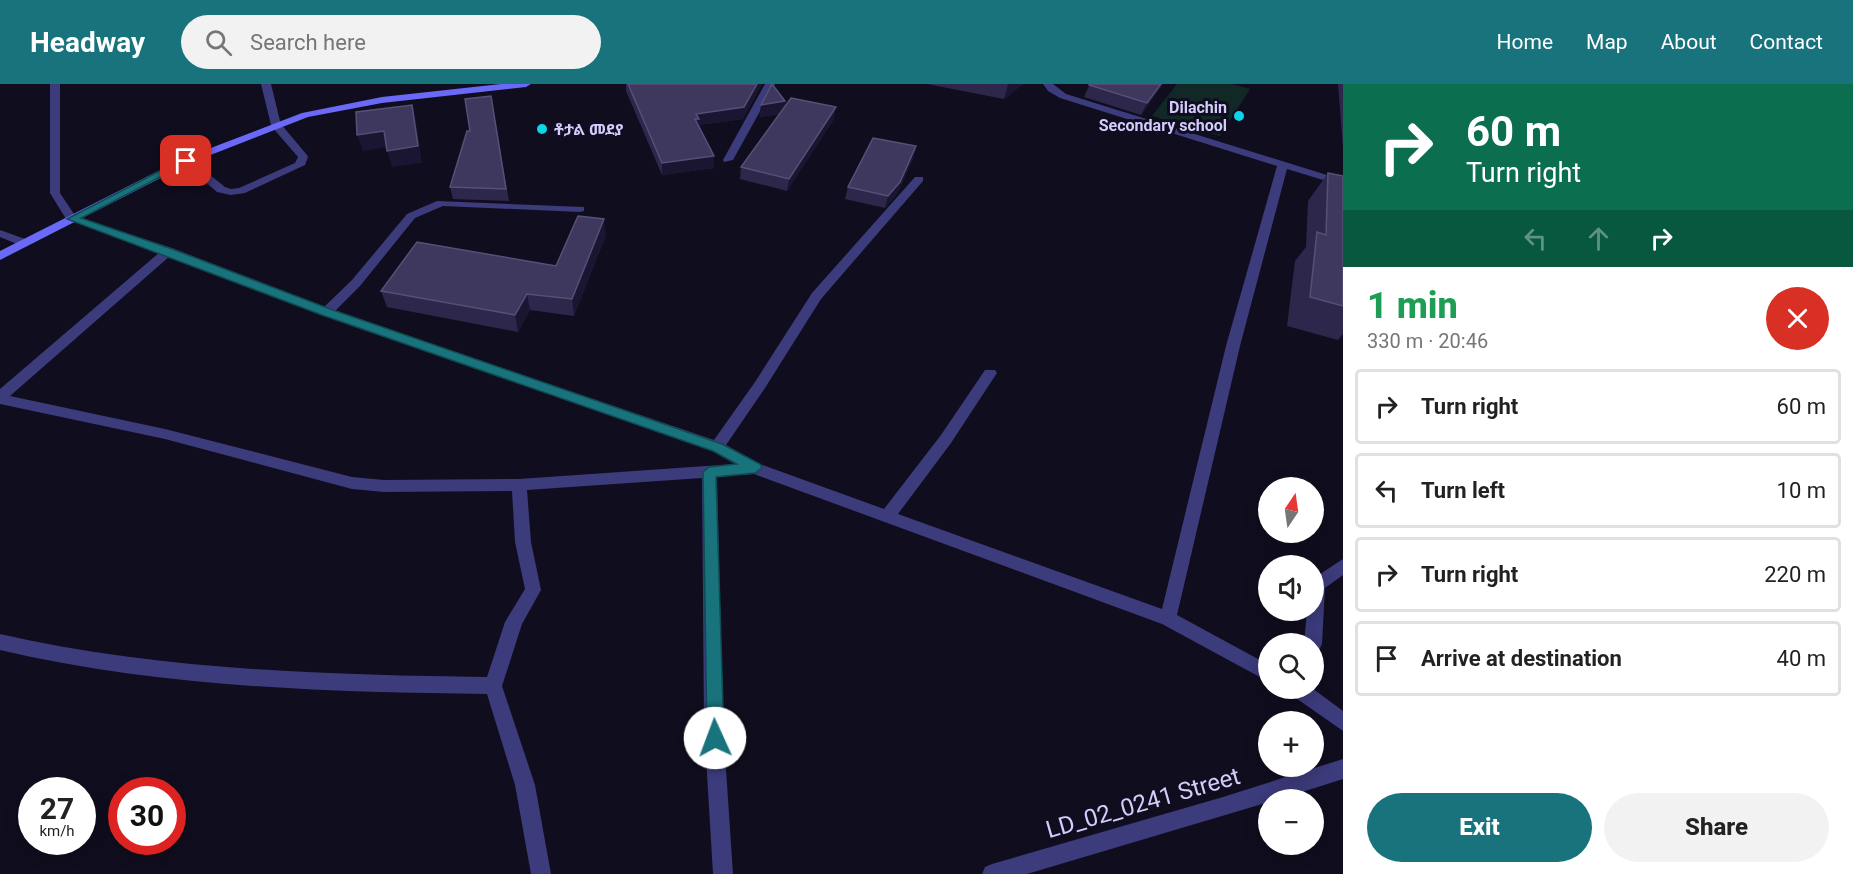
<!DOCTYPE html>
<meta charset="utf-8">
<style>
body{margin:0;font-family:Roboto,"Noto Sans Ethiopic",sans-serif;background:#f2f2f2;color:#222;height:100vh;display:flex;flex-direction:column;font-size:22px;white-space:nowrap}
*{box-sizing:border-box;margin:0}
p{font-size:20px;color:#767676}
.icon{flex:none;width:33px;height:33px;fill:none;stroke:currentColor;stroke-width:2;stroke-linecap:round;stroke-linejoin:round}
.map{position:relative;flex:1;overflow:hidden}
.details{display:flex;flex-direction:column;background:#fff;width:510px}
.details>*{flex:none}
.hud{background:#0b6e4f;color:#fff;overflow:hidden}
.needle{width:39px;rotate:13deg}
.fabs{position:absolute;left:1258px;top:393px;display:grid;gap:12px}
.fabs a{display:grid;place-items:center;width:66px;height:66px;border-radius:50%;background:#fff;box-shadow:0 3px 15px #0003;font-size:30px}
.speed{position:absolute;left:18px;top:693px;display:flex;gap:12px;font-size:30px;font-weight:700;text-align:center}
.speed>*{display:grid;place-content:center;width:78px;height:78px;border-radius:50%;background:#fff;box-shadow:0 3px 15px #0003;line-height:1}
.speed small{font-size:15px;font-weight:400}
.speed .limit{border:9px solid #d22;background:#fff;color:#111}
.pin{position:absolute;display:grid;place-items:center;width:51px;height:51px;color:#fff;margin:-26px;border-radius:12px;box-shadow:0 3px 9px #0006}
.me{position:absolute;width:66px;margin:-33px;rotate:358deg;stroke-linejoin:round;filter:drop-shadow(0 0 4px #0008)}
.turn{display:flex;align-items:center;gap:21px;height:126px;padding:0 24px;font-size:27px}
.turn .icon{width:78px;height:78px;stroke-width:2.5}
.turn b{display:block;font-size:42px;line-height:51px}
.lanes{display:flex;align-items:center;height:57px;padding:0 24px;background:#0003;justify-content:center;gap:30px;direction:ltr}
.lanes .off{opacity:.35}
.round{display:grid;place-items:center;flex:none;width:63px;height:63px;border-radius:32px;background:#f2f2f2}
.summary{display:flex;align-items:center;justify-content:space-between;height:102px;padding:0 24px}
h1{font-size:36px;font-weight:800;line-height:45px;color:#1e9e55}
.button{display:flex;gap:12px;margin-top:auto;padding:12px 24px}
.button a{flex:1;height:69px;border-radius:36px;background:#18737c;color:#fff;font-size:24px;font-weight:800;line-height:69px;text-align:center}
.button a+a{background:#f2f2f2;color:#222}
ul{padding:0;list-style:none}
li{display:flex;align-items:center;gap:18px;height:75px;margin:0 12px 9px;padding:0 12px;border:3px solid #e0e0e0;border-radius:6px}
li div{flex:1}
li b{display:block;font-size:22px}
li em{font-style:normal}
header{display:flex;align-items:center;gap:36px;box-sizing:border-box;height:84px;padding:0 30px;background:#18737c;color:#fff}
header strong{font-size:28px}
nav{display:flex;gap:33px;margin-inline-start:auto;font-size:21px}
.search{width:420px;height:54px;background:#f2f2f2;display:flex;align-items:center;gap:15px;box-sizing:border-box;padding:0 21px;border-radius:33px;color:#767676;font-size:22px}
main{display:flex;flex:1;min-height:0}
.map>svg:first-child{display:block}
.green{fill:#112827}
.lines{fill:none;stroke-linecap:round;stroke-linejoin:round}
.lane{fill:#3c3b7b;fill-rule:evenodd}
.street{fill:#3c3b7b;fill-rule:evenodd}
.secondary{fill:#6b69f7;fill-rule:evenodd}
.wall{fill:#2d274b}
.shaded-wall{fill:#1a1531}
.building{fill:#3f385e;stroke:#565077;stroke-width:1.5}
.route{fill:#18737c;stroke:#104b51;stroke-width:1.5}
.poi-dot{fill:#0cd5e9;stroke:#100d1e;stroke-width:2}
.labels{text-anchor:middle;dominant-baseline:central;stroke-width:6;stroke-linejoin:round;paint-order:stroke}
.far-poi-label{font-size:16px;font-weight:bold;fill:#d2cdfc;stroke:#100d1e;text-anchor:end}
.near-street-label{font-size:24px;fill:#d2cdfc;stroke:#100d1e}
</style>
<header>
<strong>Headway</strong>
<div class="search"><svg class="icon" aria-label="search" viewBox="0 0 24 24"><circle cx="10" cy="10" r="6"/><path d="M15 15l6 6"/></svg>Search here</div>
<nav><a>Home</a><a>Map</a><a>About</a><a>Contact</a></nav>
</header>
<main>
<div class="map">
<svg width="1343" height="790" viewBox="0 0 1343 790">
<rect width="100%" height="100%" fill="#100d1e"/>
<path class="green" d="M1177,0h55l18,5 -30,47 -68,-20z"/>
<g class="lines">
<path class="lane" d="M272,39h8l27,32 1,2 -3,8 -60,28 -14,2 -14,-3 -36,-31 9,-2 35,28 6,2 8,-1 56,-25 3,-6 -26,-30z"/>
<path class="street" d="M50,0h10v109l16,24 96,31 152,59 28,-27 55,-66 30,-13 147,6v4l-4,1 -137,-6 -28,12 -55,68 -25,25 379,129 41,-58 57,-89 103,-116h8v4l-102,118 -56,89 -39,57 34,19 124,45 57,-74 44,-65h10l2,3 -2,3 -44,67 -53,71 264,95 64,-263 51,-180 -217,-68 -12,-7 -5,-7h10l13,10 277,86v6l-56,-17 -47,177 -63,269 92,50v17l-107,-58 -408,-150 -37,3 6,247 10,150h-20l-9,-150 -2,-246 -175,12 4,52 10,48 -19,34 -20,62 33,99 16,89h-20l-16,-89 -28,-91c-161,-2 -330,-7 -487,-44v-16c157,36 326,41 487,43l18,-55 20,-33 -10,-47 -3,-51 -128,1 -32,-3 -187,-50 -165,-35v-15l160,-137 -94,-33 -16,-26zM170,172l152,59 390,136 23,13 -216,15 -135,1 -32,-3 -187,-48 -155,-33z
M261,0h10l10,41 -1,2 -9,-2z
M765,0h10l-42,76 -9,2 -1,-2z
M0,146l28,10 2,3 -6,4 -24,-10z
M1343,475v16l-18,13 -3,56 -3,6 -5,2v-8h-10l3,-34h7v-32z
M1287,604h25l31,23v20l-53,-37z
M1343,675v20l-66,21h-8v2l-242,72h-45l3,-7 7,-3 231,-67z"/>
<path class="secondary" d="M501,0h30l-5,3 -144,16 -74,14 -118,46 -190,97v-9l182,-92 120,-46 80,-16z"/>
</g>
<path class="wall" d="M626,0h136l-19,35 -44,6 15,31v12l-52,7 -36,-84z
M927,0h96l-19,15z
M1090,0h73l-22,31 -57,-18z
M1338,0h5v64z
M491,12l18,105 -56,-2 -3,-12 20,-56z
M785,17l-1,7 50,11 -47,72 -47,-12 1,-12 38,-53 -20,3z
M913,75l-16,35 -12,14 -40,-9 3,-12z
M1328,89l15,3v158l-5,6 -51,-14 8,-65 11,-14 2,-46z
M606,151l-32,81 -44,-6 -12,22 -131,-25 -6,-16 175,-25z"/>
<path class="shaded-wall" d="M757,0h5l-19,35 -44,6 -4,6 1,-17z
M1008,0h15l-19,15z
M1161,0h2l-22,31 6,-12z
M785,17l-2,12 -24,4 2,-12z
M412,21l4,16 6,42 -30,4 -5,-16z
M836,23l-2,12 -47,72 2,-12z
M384,47l5,16 -26,4 -6,-16z
M916,62l-3,13 -16,35 -12,14 3,-12z
M714,72v12l-52,7v-12z
M604,135l2,16 -32,81 -2,-17z
M527,210l3,16 -12,22 -3,-17z"/>
<path class="building" d="M628,0h129l-13,23 -48,7 3,5h-4l19,37 -52,7z
M772,0l13,17 -24,4z
M1090,0h71l-14,19 -58,-18z
M491,12l15,93 -56,-2 17,-56h3l-5,-32z
M791,14l45,9 -47,72 -48,-12z
M412,21l6,41 -31,5 -3,-20 -27,4 -1,-23z
M873,54l43,8 -16,36 -12,14 -40,-9z
M1328,89l15,3v130l-33,-9 7,-65 9,3z
M578,132l26,3 -32,80 -45,-5 -12,21 -134,-24 36,-49 139,24z"/>
<path class="route" d="M183,75l8,2 -110,57 91,31 158,60 392,135 38,20 2,4 -7,5 -39,4 8,261 -3,6 -6,3 -6,-3 -2,-6 -4,-266 6,-5 28,-3 -24,-13 -391,-136 -255,-96z"/>
<g class="poi-dot">
<circle cx="1239" cy="32" r="6"/>
<circle cx="542" cy="45" r="6"/>
</g>
<g class="labels">
<g class="far-poi-label">
<text x="1227" y="23">Dilachin<tspan x="1227" dy="18">Secondary school</tspan></text>
<text x="554" y="45" text-anchor="start">ቶታል መደያ</text>
</g>
<g class="near-street-label">
<text transform="translate(1143 719) rotate(-16)">LD_02_0241 Street</text>
</g>
</g>
</svg>
<div class="fabs">
<a><svg class="needle" viewBox="-14 -14 28 28"><path d="M0-13l5 13h-10z" fill="#e53935"/><path d="M0 13l5-13h-10z" fill="#767676"/></svg></a>
<a><svg class="icon" aria-label="sound" viewBox="0 0 24 24"><path d="M4 9h4l5-4v14l-5-4H4zM17 9q2 3 0 6"/></svg></a>
<a><svg class="icon" aria-label="search" viewBox="0 0 24 24"><circle cx="10" cy="10" r="6"/><path d="M15 15l6 6"/></svg></a>
<a>+</a>
<a>−</a>
</div>
<div class="speed"><div>27<small>km/h</small></div><div class="limit">30</div></div>
<div class="pin" style="left:186px;top:77px;background:#d93025"><svg class="icon" aria-label="arrive" viewBox="0 0 24 24"><path d="M6 21V4h12l-3 4 3 4H6"/></svg></div>
<svg class="me" style="left:715px;top:654px" viewBox="-20 -20 40 40"><circle r="19" fill="#fff"/><path d="M0-13L10 11 0 6-10 11z" fill="#18737c"/></svg>
</div>
<section class="details">
<div class="hud">
<div class="turn"><svg class="icon" aria-label="right" viewBox="0 0 24 24"><path d="M7 20v-9h11M14 6l5 5-5 5"/></svg><div><b>60 m</b>Turn right</div></div>
<div class="lanes"><svg class="icon off" aria-label="left" viewBox="0 0 24 24"><path d="M17 20v-9H6M10 6l-5 5 5 5"/></svg><svg class="icon off" aria-label="ahead" viewBox="0 0 24 24"><path d="M12 20V5M6 11l6-6 6 6"/></svg><svg class="icon" aria-label="right" viewBox="0 0 24 24"><path d="M7 20v-9h11M14 6l5 5-5 5"/></svg></div>
</div>
<div class="summary"><div><h1>1 min</h1><p>330 m · 20:46</p></div><a class="round" style="background:#d93025;color:#fff"><svg class="icon" aria-label="close" viewBox="0 0 24 24"><path d="M6 6l12 12M18 6L6 18"/></svg></a></div>
<ul>
<li><svg class="icon" aria-label="right" viewBox="0 0 24 24"><path d="M7 20v-9h11M14 6l5 5-5 5"/></svg><div><b>Turn right</b></div><em>60 m</em></li>
<li><svg class="icon" aria-label="left" viewBox="0 0 24 24"><path d="M17 20v-9H6M10 6l-5 5 5 5"/></svg><div><b>Turn left</b></div><em>10 m</em></li>
<li><svg class="icon" aria-label="right" viewBox="0 0 24 24"><path d="M7 20v-9h11M14 6l5 5-5 5"/></svg><div><b>Turn right</b></div><em>220 m</em></li>
<li><svg class="icon" aria-label="arrive" viewBox="0 0 24 24"><path d="M6 21V4h12l-3 4 3 4H6"/></svg><div><b>Arrive at destination</b></div><em>40 m</em></li>
</ul>
<div class="button"><a>Exit</a><a>Share</a></div>
</section>
</main>
